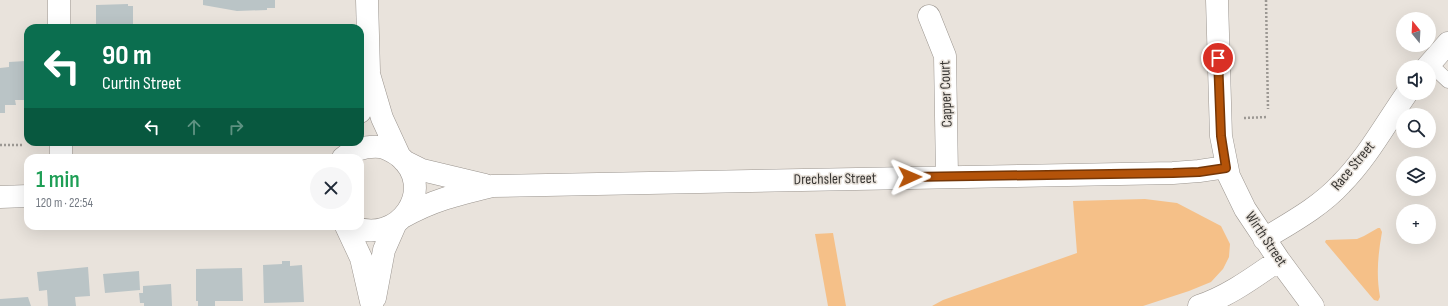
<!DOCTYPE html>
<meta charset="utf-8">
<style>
body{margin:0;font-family:"Sofia Sans Condensed",sans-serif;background:#f6f6f7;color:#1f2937;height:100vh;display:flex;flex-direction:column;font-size:15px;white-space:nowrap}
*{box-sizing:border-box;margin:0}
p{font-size:13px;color:#747a83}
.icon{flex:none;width:22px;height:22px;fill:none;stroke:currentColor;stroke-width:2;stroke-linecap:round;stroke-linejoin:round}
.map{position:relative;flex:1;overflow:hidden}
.panel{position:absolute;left:24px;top:154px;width:340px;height:76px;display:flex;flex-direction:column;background:#fff;border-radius:12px;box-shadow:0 4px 16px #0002}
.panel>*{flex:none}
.hud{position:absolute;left:24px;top:24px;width:340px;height:122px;border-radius:12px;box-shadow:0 4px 16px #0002;background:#0b6e4f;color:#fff;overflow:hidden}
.needle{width:26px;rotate:342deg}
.controls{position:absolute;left:1396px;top:12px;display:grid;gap:8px}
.controls a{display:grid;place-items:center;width:40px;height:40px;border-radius:50%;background:#fff;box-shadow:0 4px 16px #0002;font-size:20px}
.pin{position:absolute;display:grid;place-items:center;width:34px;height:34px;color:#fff;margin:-17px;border:2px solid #fff;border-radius:50%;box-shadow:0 1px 4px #0007}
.me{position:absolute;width:44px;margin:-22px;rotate:89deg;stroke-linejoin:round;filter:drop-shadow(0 0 3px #0008)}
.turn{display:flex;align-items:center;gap:14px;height:84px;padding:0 12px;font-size:18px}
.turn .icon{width:52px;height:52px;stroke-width:2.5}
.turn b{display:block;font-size:28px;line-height:34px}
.lanes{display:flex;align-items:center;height:38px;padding:0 12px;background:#0003;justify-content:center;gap:20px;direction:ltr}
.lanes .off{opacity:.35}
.round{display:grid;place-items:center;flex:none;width:42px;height:42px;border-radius:21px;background:#f6f6f7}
.overview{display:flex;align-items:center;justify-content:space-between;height:68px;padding:0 12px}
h1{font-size:24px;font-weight:600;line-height:30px;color:#1e9e55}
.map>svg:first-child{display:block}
.green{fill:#f5c088}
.building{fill:#bac4c6}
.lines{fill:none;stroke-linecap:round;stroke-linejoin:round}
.lane-casing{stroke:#9b958f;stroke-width:15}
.street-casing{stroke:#9b958f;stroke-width:23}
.path{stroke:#9c9893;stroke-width:2.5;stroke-dasharray:2 2;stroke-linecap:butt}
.lane{stroke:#fff;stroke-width:14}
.street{stroke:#fff;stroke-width:22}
.route-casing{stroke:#753606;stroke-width:10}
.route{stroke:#b45309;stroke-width:7}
.labels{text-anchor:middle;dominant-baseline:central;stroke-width:3;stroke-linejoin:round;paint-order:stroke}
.street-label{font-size:15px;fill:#393734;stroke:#e9e3dc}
</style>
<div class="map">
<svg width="1448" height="306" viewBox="0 0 1448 306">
<rect width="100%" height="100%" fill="#e9e3dc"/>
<path class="green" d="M1145,199l32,4 44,23 9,18 -1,13 -6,12 -12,13 -22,9 -46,15h-211l11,-6 134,-47 -4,-52z
M1378,228h2l2,4c-4,22 -6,43 -2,65l-2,4 -4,-1 -49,-58 1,-2 31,-1 7,-3z
M833,233l13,73h-18l-13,-72z"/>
<path class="building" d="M203,0h72v8h-8v2l-30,1 -34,-6z
M128,4v2h5v22h-37v-23z
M26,61l1,39h-12l1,5h-11v8h-5v-45l9,-1v-5z
M282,261h8v5l12,-1 2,37 -40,1 -1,-38 19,-1z
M88,267l2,29 -15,1 1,9h-28l-1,-16 -8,1 -2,-19z
M242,268l1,33h-28v5h-17v-5h-2v-32z
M139,271l1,19 -35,3 -2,-19z
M171,284l1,22h-28v-3h-4l-1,-10h4v-7z
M28,297l3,9h-31v-7z"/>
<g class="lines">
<defs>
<path id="lane" d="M1430,64l18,17"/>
<path id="street" d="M59,0v28
M1217,0l4,136 8,40 16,33 34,51 34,46
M929,16l16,40 2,120
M1427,67l21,-24
M369,74l13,44 18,39
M360,112l9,-41 -2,-71
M61,142v16
M343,158c11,-9 23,-12 37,-11 6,1 13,5 19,9 39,32 0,91 -48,70
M404,161l18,9 63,15
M0,197l28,-1
M403,217c30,-17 56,-23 89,-31l681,-13 26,-2 27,-4
M346,226l15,32 11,48
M1264,239c26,-16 56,-32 77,-55 26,-26 45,-61 66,-91
M375,298l9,-48 11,-25
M1199,306c30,-10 55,-29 80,-46"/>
</defs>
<use href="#lane" class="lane-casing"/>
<use href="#street" class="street-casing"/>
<path class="path" d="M1266,0l2,109
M1244,118l23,-1
M0,145h23"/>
<use href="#lane" class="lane"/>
<use href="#street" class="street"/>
</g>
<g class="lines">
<defs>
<path id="route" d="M910,177l263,-4 26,-1 27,-4 -5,-32 -3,-78"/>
</defs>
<use href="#route" class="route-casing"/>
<use href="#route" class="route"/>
</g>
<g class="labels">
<g class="street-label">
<text transform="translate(946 94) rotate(-92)">Capper Court</text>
<text transform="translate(1353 166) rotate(-50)">Race Street</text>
<text transform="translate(835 179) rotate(-1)">Drechsler Street</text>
<text transform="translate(1266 239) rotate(56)">Wirth Street</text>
</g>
</g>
</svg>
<div class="controls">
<a><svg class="needle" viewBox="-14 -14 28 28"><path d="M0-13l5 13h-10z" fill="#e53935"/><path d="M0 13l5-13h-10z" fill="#747a83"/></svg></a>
<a><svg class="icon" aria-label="sound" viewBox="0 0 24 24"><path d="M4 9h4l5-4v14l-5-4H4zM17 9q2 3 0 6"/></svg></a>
<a><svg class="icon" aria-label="search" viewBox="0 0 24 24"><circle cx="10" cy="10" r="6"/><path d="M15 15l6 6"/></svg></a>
<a><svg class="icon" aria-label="layers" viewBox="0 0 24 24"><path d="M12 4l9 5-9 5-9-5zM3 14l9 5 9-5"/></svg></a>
<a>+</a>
</div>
<div class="pin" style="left:1218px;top:58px;background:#d93025"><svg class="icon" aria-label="arrive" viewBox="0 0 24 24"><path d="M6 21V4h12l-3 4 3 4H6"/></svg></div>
<svg class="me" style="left:910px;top:177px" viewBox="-20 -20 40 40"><path d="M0-17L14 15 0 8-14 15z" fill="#b45309" stroke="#fff" stroke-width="4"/></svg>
<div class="hud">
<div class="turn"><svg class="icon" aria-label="left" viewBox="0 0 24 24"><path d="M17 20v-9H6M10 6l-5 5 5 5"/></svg><div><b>90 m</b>Curtin Street</div></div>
<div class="lanes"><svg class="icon" aria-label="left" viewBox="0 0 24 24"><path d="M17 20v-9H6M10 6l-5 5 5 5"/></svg><svg class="icon off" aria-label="ahead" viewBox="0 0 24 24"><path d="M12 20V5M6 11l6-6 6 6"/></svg><svg class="icon off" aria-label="right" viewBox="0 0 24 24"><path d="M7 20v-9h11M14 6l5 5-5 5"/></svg></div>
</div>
<section class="panel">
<div class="overview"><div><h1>1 min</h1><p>120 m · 22:54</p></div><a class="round"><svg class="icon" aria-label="close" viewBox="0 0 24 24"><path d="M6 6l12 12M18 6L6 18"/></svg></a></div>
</section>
</div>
